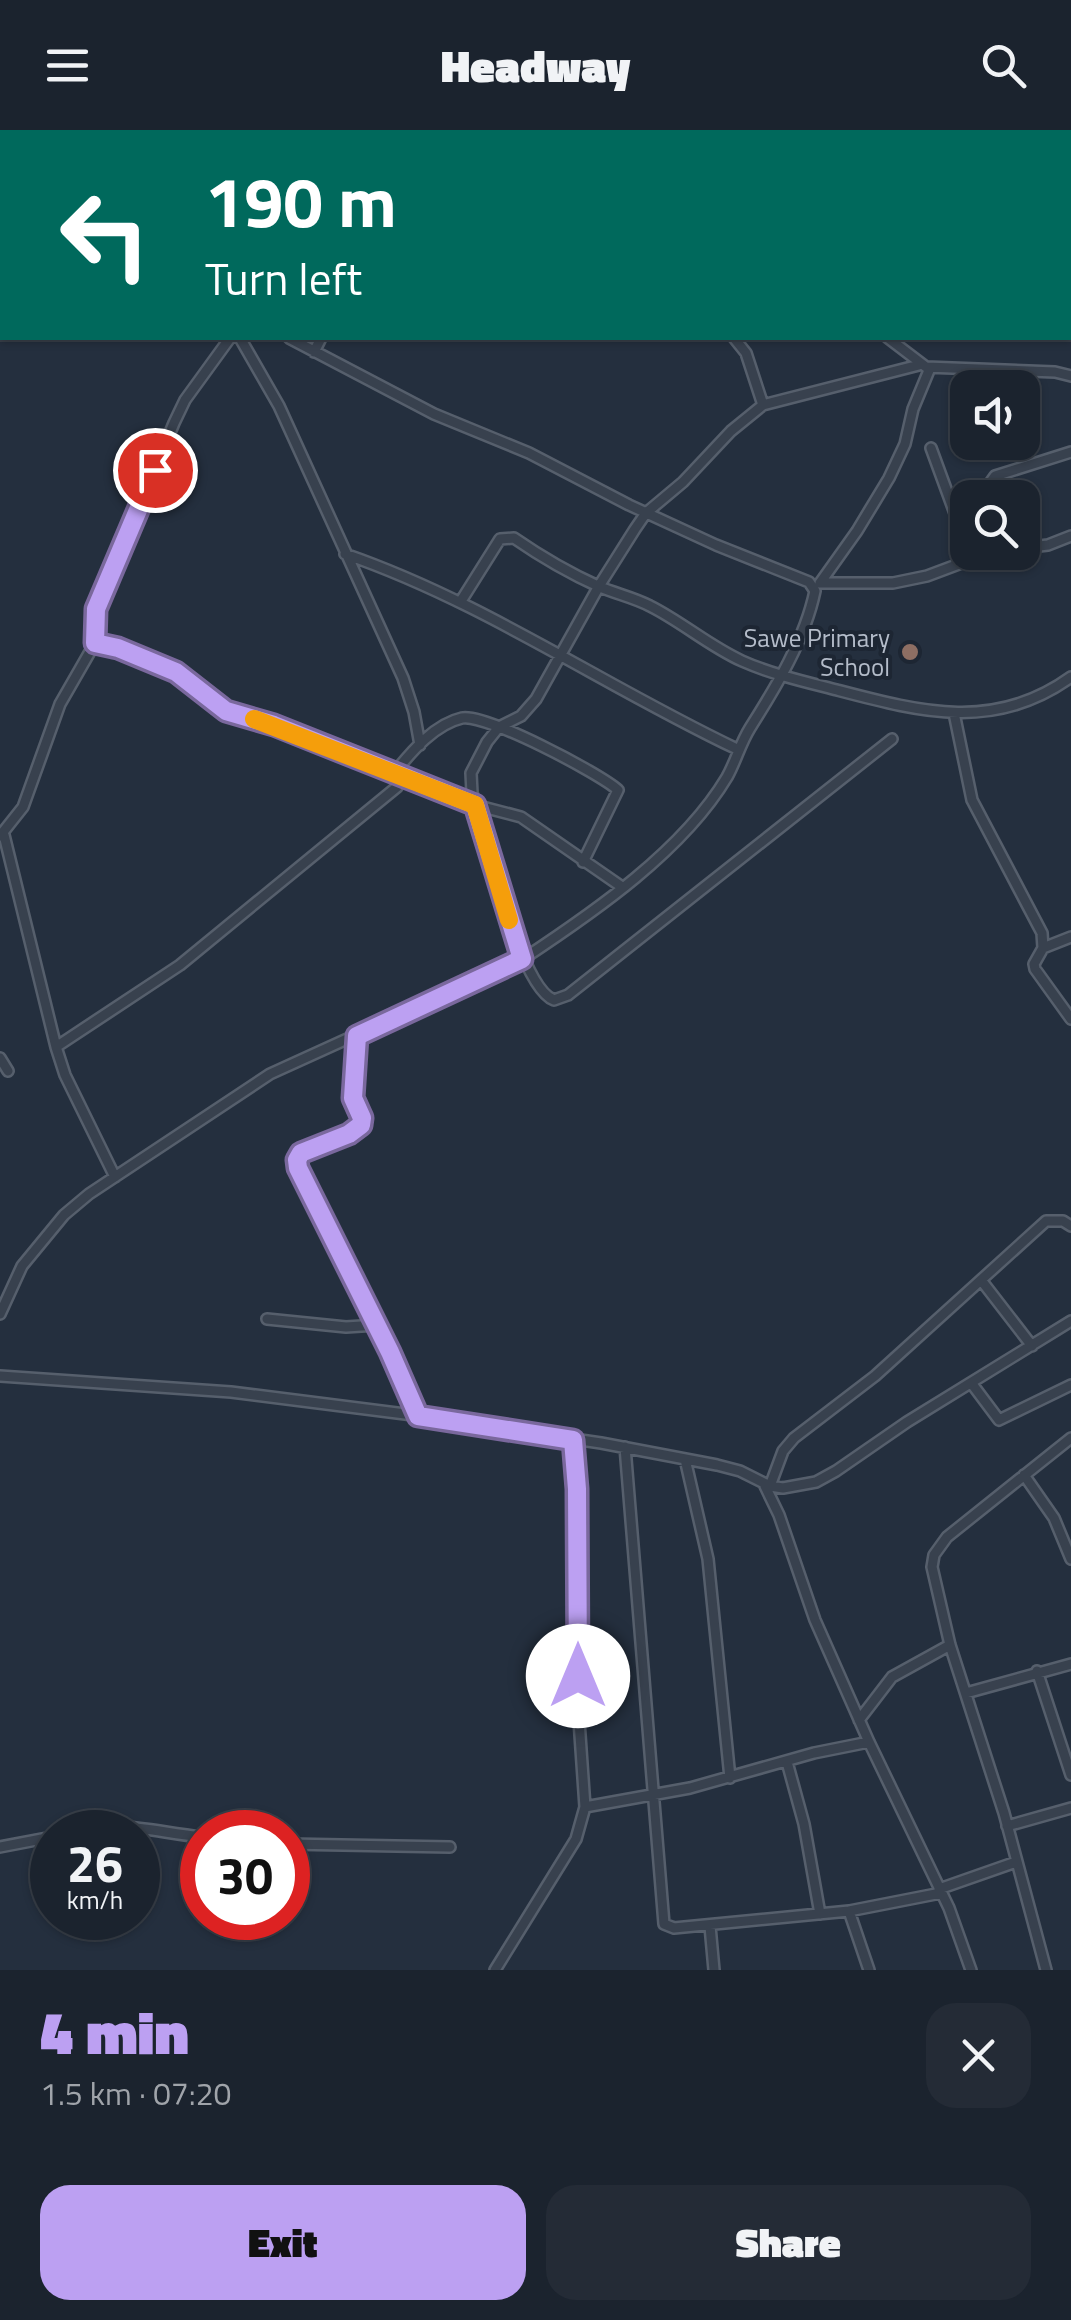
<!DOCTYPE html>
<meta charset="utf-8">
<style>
body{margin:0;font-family:"Titillium Web",sans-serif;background:#242b36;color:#f1f3f6;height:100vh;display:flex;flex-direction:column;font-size:38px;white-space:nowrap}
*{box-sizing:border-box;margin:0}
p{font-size:32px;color:#a0a4aa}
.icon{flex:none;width:55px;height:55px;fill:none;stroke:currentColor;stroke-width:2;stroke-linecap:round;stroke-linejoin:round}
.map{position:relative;height:1840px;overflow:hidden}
.sheet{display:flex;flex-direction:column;background:#1b232e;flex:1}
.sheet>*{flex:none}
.banner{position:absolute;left:0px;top:0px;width:1072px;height:210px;box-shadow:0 2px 8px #0004,0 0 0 2px #39404a;background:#00695c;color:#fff;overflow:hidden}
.tools{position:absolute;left:950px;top:240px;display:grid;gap:20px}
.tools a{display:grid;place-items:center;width:90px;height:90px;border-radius:20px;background:#1b232e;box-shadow:0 2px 8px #0004,0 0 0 2px #39404a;font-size:50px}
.speed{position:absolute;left:30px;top:1680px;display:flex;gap:20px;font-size:50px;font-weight:700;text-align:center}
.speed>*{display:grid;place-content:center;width:130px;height:130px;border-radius:50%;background:#1b232e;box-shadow:0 2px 8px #0004,0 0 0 2px #39404a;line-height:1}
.speed small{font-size:25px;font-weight:400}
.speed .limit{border:15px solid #d22;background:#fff;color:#111}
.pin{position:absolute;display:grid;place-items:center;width:85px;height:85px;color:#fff;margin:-42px;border:5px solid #fff;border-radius:50%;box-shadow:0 2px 10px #0007}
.me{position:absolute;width:110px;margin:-55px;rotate:0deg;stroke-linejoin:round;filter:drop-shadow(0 0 8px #0008)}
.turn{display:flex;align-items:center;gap:35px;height:210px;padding:0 40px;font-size:45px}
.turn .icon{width:130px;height:130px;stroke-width:2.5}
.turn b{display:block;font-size:70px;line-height:85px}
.round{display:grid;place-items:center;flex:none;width:105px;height:105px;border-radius:30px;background:#242b36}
.overview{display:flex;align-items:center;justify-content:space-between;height:170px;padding:0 40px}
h1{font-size:60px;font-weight:800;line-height:75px;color:#bca0f2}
.button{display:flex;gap:20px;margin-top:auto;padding:20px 40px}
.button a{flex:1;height:115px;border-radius:30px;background:#bca0f2;color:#111;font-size:40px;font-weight:800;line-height:115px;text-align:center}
.button a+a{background:#242b36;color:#f1f3f6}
header{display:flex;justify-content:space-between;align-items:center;height:130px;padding:0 40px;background:#1b232e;font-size:45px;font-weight:800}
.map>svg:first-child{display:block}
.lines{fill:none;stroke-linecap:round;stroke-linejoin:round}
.minor-casing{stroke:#565f6c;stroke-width:14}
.minor{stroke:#38414e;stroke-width:9}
.route-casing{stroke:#7a689d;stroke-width:25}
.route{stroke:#bca0f2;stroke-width:18}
.slow{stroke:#f59e0b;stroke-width:18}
.education-dot{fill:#8d6e63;stroke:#1d2633;stroke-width:4}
.labels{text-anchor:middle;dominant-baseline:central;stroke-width:8;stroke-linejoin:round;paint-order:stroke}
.poi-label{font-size:25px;fill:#b4bcc9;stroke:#1d2633;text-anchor:end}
</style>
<header><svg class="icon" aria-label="menu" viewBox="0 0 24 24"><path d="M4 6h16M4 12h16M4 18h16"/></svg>Headway<svg class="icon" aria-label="search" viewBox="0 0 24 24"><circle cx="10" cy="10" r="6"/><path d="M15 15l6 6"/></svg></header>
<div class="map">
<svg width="1071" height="1840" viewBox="0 0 1071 1840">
<rect width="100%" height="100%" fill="#242f3e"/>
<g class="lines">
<defs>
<path id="minor" d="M156,0l1,2
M392,0l2,2
M599,0l1,2
M682,0l2,2
M147,2l1,-2
M956,2l4,-2
M0,71l2,1
M240,208l39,68 124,272 11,34 6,33
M734,208l12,15 17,52
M888,208l38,29 129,5 16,4
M314,222l7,-14
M931,318l37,101
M992,368l-2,-15 5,-7 76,-24
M1022,418l26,-3 23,-9
M345,424c139,48 259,132 392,195
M820,453l37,-52 32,-53 16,-34 8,-35 17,-41
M820,453h73l34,-7 64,-24
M461,471l39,-62 14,-1c26,18 57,36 86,49 17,7 35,11 50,19 32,16 59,40 92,55 29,13 64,21 95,29 84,22 158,42 234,-13
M95,513l23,5 58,24 50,39 48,14 201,80 46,12 101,70
M954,583l18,87 70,133 1,15 -9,16 1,5 36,50
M892,609l-324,256 -14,5c-35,-13 -69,-167 -82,-207l-1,-20 16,-31 12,-15 22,-11 15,-17 63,-113 36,-57 11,-16 37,-31 48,-51 32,-26 156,-40
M395,642c17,-21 40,-48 67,-54 23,-5 137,55 156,72l-35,72
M4,705l52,212 9,28 50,102
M0,706l23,-29 37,-103 35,-61 2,-34 77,-186 11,-23 45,-62
M1043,818l28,-11
M357,905c-1,19 -5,40 -4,59 1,12 9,19 8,31l-12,9 -48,19 -4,7 1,8 92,183 28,65
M56,917l124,-82 217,-178 6,-12
M0,928l8,13
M981,1150l51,66
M0,1184l22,-48 42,-51 25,-21 181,-120 253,-115c71,-47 160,-108 204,-182 9,-16 13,-33 23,-49 26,-41 55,-89 65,-137l-6,-9 -93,-37 -87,-40 -100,-52 -95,-39 -145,-76
M267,1189l79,8 31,-2
M0,1246l231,16 174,22 196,29 116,22 23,6 30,15 13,2 33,-6 20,-11 71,-49 164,-101
M972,1254l27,36 72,-35
M625,1317l39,477 10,4 175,-17 92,-18
M685,1329l23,100 22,219
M1024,1345l30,43 17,41
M765,1356l14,29 36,105 54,122 80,166 22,62
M770,1356l13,-35 11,-13 81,-62 171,-155h17l8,5
M1037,1541l34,104
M966,1563l105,-29
M859,1590l33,-43 58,-32
M787,1632l17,62 16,90
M585,1677l105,-19 124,-35 55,-11
M1007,1696l64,-18
M68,1702c50,-13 85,0 134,5
M288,1714l162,3
M0,1717l52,-10
M939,1759l77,-27
M849,1781l20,59
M710,1796l4,44
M495,1840l81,-131 9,-32 -7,-101 -1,-217 -4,-49
M1046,1840l-42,-157 -54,-168 -18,-78 2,-12 13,-18 124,-99"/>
</defs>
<use href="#minor" class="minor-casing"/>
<use href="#minor" class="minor"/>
</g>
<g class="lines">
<defs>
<path id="route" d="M155,340l-59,139 -1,34 23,5 58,24 50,39 48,14 201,80 47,154 -165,77 -4,62 9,20 -1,7 -12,9 -48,19 -4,7 1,8 92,184 28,64 155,24 4,49 1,187"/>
</defs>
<use href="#route" class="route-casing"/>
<use href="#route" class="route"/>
<path class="slow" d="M254,589l221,86 34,115"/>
</g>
<circle class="education-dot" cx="910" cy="522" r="10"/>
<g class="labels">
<g class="poi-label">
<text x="890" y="508">Sawe Primary<tspan x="890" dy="29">School</tspan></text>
</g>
</g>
</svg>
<div class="tools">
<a><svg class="icon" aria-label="sound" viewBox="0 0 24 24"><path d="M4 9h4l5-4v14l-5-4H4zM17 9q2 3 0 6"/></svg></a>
<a><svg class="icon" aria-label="search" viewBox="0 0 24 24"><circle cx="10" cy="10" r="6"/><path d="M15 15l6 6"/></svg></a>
</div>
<div class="speed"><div>26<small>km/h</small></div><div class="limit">30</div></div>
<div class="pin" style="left:155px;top:340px;background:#d93025"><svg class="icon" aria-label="arrive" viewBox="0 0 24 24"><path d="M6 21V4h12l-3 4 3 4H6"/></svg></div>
<svg class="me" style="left:578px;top:1546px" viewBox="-20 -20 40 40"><circle r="19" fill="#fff"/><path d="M0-13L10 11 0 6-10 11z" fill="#bca0f2"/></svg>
<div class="banner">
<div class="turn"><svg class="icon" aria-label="left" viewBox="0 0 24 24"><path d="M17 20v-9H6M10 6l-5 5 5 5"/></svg><div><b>190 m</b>Turn left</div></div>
</div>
</div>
<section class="sheet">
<div class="overview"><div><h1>4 min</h1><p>1.5 km · 07:20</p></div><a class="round"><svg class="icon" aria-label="close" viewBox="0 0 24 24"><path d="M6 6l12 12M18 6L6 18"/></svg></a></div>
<div class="button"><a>Exit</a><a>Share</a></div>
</section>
